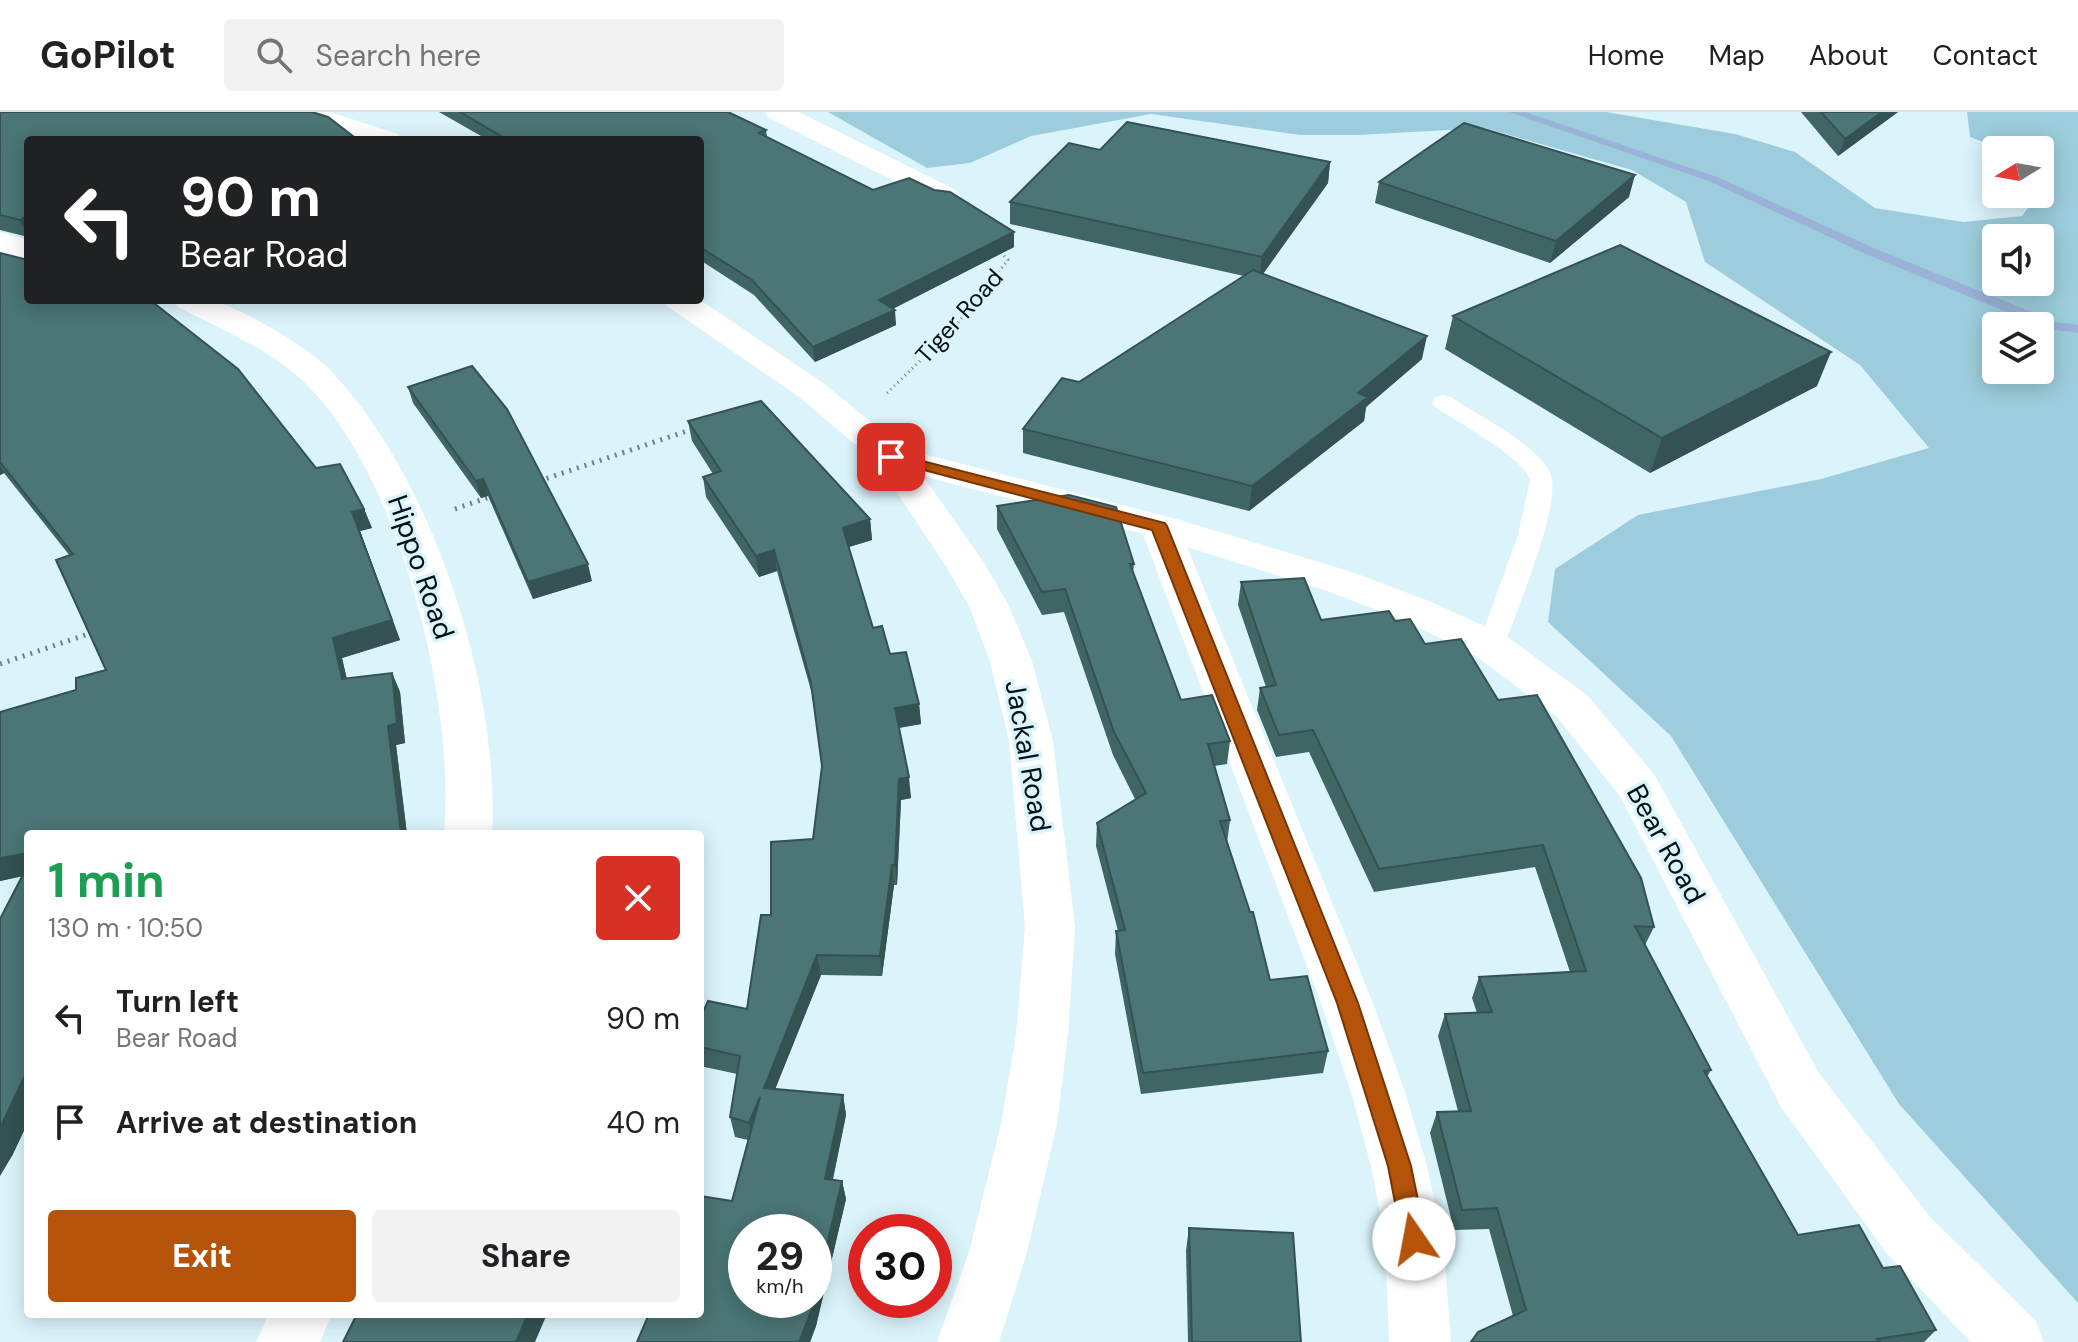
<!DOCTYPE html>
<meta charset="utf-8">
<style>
body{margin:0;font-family:"DM Sans",sans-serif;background:#f2f2f2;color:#202124;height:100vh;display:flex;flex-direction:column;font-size:30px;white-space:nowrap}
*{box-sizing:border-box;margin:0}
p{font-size:26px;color:#757577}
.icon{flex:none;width:44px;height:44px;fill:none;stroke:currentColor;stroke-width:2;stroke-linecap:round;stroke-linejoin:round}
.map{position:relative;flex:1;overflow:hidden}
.sheet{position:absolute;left:24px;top:718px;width:680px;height:488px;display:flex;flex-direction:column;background:#fff;border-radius:8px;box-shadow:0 4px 20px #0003}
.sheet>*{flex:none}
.guide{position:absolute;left:24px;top:24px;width:680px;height:168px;border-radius:8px;box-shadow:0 4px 20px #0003;background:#202124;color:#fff;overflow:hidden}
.needle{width:52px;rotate:259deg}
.controls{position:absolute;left:1982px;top:24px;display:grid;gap:16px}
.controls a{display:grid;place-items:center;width:72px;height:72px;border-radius:8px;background:#fff;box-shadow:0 4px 20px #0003;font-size:40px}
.speed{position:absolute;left:728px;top:1102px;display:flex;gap:16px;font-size:40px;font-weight:700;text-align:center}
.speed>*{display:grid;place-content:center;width:104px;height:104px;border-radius:50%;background:#fff;box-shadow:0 4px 20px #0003;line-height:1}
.speed small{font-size:20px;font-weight:400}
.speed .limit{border:12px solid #d22;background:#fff;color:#111}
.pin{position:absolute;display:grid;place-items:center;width:68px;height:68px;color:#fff;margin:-34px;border-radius:16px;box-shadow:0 4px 12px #0006}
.me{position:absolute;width:88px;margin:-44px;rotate:348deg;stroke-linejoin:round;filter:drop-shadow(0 0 6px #0008)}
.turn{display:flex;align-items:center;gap:28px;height:168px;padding:0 24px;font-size:36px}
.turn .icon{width:104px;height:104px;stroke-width:2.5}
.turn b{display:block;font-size:56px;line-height:68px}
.round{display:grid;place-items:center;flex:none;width:84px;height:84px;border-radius:8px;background:#f2f2f2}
.summary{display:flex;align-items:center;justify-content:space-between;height:136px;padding:0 24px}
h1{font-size:48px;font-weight:700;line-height:60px;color:#1e9e55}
.cta{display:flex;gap:16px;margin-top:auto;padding:16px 24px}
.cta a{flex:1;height:92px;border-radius:8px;background:#b45309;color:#fff;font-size:32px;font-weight:700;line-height:92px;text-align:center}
.cta a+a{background:#f2f2f2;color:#202124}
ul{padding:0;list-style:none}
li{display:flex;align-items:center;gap:24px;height:104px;padding:0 24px}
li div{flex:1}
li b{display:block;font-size:30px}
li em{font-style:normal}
header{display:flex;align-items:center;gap:48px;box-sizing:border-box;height:112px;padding:0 40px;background:#fff;border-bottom:2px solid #e0e0e0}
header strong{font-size:38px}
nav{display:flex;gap:44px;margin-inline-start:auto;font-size:28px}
.search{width:560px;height:72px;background:#f2f2f2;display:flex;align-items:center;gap:20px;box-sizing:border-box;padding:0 28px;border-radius:8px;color:#757577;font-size:30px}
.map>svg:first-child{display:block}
.green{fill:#9dcddc;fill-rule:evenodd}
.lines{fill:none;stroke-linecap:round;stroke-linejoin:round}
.stream{fill:#9ab2d8;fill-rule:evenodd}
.path-far1{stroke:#6d8187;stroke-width:3;stroke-dasharray:1 4;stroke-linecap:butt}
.path{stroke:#6d8187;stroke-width:5;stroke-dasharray:2 6;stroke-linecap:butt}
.lane{fill:#fff;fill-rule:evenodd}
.street{fill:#fff;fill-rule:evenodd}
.wall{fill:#406565}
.shaded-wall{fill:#345253}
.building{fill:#4b7576;stroke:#345253;stroke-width:2;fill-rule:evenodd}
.route{fill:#b45309;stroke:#753606;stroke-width:2}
.labels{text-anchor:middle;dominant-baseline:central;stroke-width:7;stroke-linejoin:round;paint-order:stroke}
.far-street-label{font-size:24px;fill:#031115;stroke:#dbf4fc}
.street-label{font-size:28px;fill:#031115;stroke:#dbf4fc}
</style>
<header>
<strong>GoPilot</strong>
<div class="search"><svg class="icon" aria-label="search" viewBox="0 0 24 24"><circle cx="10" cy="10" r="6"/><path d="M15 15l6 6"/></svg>Search here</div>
<nav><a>Home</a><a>Map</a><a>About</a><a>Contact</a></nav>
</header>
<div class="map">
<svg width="2078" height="1230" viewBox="0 0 2078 1230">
<rect width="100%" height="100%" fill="#dbf4fc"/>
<path class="green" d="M828,0h778l129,22 60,18 80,56 88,14 59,-6 20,-27 -2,-39h-36l-34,-13 -3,-25h111v1191l-179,-199 -228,-368 -123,-114 7,-53 83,-54 183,-36 108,-31 -69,-83 -155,-103 -19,-60 -54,-32 -147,-42 -127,7h-58l-149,-21 -120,22 -61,27 -43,5zM1996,126h44v44h-44zM1996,214h44v44h-44z"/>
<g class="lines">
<path class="stream" d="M1509,0h16l192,65 159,72 180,73 22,3v8l-30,-4 -180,-74 -159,-74z"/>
<path class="path-far1" d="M887,281l66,-64 55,-69 -9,-10"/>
<path class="path" d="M539,369l157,-53
M455,397l40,-14
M0,552l94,-32"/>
<path class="lane" d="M1443,283l8,2c28,19 81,45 98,73 17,27 -34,144 -45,176l-4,6 -9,3 -9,-3 -4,-6 40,-111 12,-55c-8,-24 -73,-58 -95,-73l-3,-5 3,-5z"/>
<path class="street" d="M291,0h39l68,22 4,6h-41l-66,-22z
M765,0h34l157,78 4,6 -4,6 -10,3 -10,-3 -167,-84z
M0,120l28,8v19l-28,-8z
M173,188c13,0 30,-3 42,1 30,10 93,46 114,68 104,108 171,318 163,465h-48c12,-130 -44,-361 -141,-453 -35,-33 -83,-52 -125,-74z
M663,188h37l122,82 82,67 269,69 179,54 77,29 77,35 81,59 67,79 165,299 111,144 105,103 9,22h-73l-83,-87 -107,-148 -161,-311 -63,-79 -81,-61 -75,-37 -77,-29 -137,-43 186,456 32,89 22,74 16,73 8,103h-62l-4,-103 -14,-73 -20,-74 -30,-89 -178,-469 -220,-58 62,88 24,42 23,55 21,80 22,186 -7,108 -11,89 -30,128 -28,90h-62l32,-90 32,-128 15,-89 9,-108 -16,-186 -19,-80 -21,-55 -23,-40 -68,-102 -80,-68 -130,-89z
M269,1202h63l-12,28h-64z"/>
</g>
<path class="wall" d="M0,0l28,28v97l-28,-7z
M439,0h289l38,18 1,7 106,53 141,57 -121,62 3,16 -81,37 -61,-67 -54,-35v-120h-212z
M1801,0h97l-60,44z
M1100,38l230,12 -2,21 -65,91 159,85 -56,48 -2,14 -115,90 -226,-58v-24l56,-47 165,-106 -234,-52v-22z
M1379,70l250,15 -79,66 -175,-60z
M0,141l316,215 48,41 8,19 -12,3 40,109 -58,18 5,21 45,-6 8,19 5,51 -9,2 11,89h-379v288l-16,34 10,-280 -22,5v-169l76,-22 30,-20 -36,-114 -66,-83 -4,2z
M1453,204l364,70 -167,87 -205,-124z
M408,275l184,194 -59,18 -45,-103 -7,2 -68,-95z
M688,309l182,98 2,21 -23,7 24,81 46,76 2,20 -22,4 12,70 -10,2 -4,85h-3l-12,91 -61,-1 -46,114 68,6 3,20 -13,64 9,2 4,18 -30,127 -6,16h-173l95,-141 16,-61 -13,-3 -5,-20 7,-43 -37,-8v-47l47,-10 24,-94 42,-76 9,-73 -8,-65 -37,-130 -18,6 -53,-80 -3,-20 10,-3 -21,-33z
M997,394l137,58 -1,9 48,127 49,41 -3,23 -13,2 16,54 -3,23 43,137 58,71 -5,22 -182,21 -26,-140 1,-23h2l-22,-85 1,-23 38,-24 -22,-44 -49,-143 -22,3 -45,-86z
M1241,470l80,38 74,1 103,79 156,227 -9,18 66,125 -4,7 91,158 85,33 53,62 -12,12h-454l1,-2 42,-24 -24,-87 -35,1 -24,-97 7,-21 21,-1 -20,-75 7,-22 32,-1 -5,-15 7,-21 91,-5 -35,-105 -161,25 -65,-140 -33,5 -19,-47 3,-22 6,-1 -28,-82z
M1189,1116l112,114h-113l-2,-92z"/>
<path class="shaded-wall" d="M1882,0h16l-60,44 7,-17z
M1330,50l-2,21 -69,96 3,-22z
M1635,63l-6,22 -79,66 6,-22z
M28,103v20l-8,-15z
M1014,120v15l-134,68 -1,-15z
M895,198l1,15 -81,37 -2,-15z
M1427,224l-5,23 -56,48 -2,14 -115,90 3,-25 106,-93z
M1831,240l-14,34 -167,87 12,-35z
M0,353l4,8 -4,2z
M483,367l5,17 -7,2 -5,-17z
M364,397l8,19 -12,3 40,109 -58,18 9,41 -9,-20 -9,-41 19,-126z
M870,407l2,21 -27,8 -2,-20z
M774,438l3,21 -18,6 -3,-21z
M588,452l4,17 -59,18 -5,-17z
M392,561l8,19 5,51 -9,2 11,89h-6l-13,-108z
M919,592l2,20 -24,4 -2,-20z
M909,665l2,21 -10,2 -4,85 -2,-20 4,-86z
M28,741v22l-28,6v-23z
M892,753l2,20 -12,91 -2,-20z
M817,843l4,20 -53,132 -4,-19z
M28,957v53l-16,34 -12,20v-48z
M843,983l3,20 -17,82 -4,-18z
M760,985l-6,45 -5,-19z
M842,1069l4,18 -30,127 -6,16h-11z
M528,1202h19l-12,28h-19z"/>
<path class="building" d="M0,0h312l16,5 30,23h-330v75l-8,5 -20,-5z
M460,0h268l38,18 -7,3 114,57 36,-12 25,12 16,2 64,40 -135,68 16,10 -82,37 -61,-67 -52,-33v-107h-192z
M1821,0h61l-37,27z
M1127,10l203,40 -68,95 -252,-55 59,-59 31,7z
M1464,11l171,52 -79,66 -177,-59z
M1620,133l211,107 -169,86 -209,-122z
M0,141l28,7v40h122l88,69 78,99 24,-4 24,45 -12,3 40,108 -59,18 9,41 50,-6 5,50 -9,3 13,108h-373v19l-28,5v-146l76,-22v-12l30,-8 -50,-110 17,-6 -73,-92z
M1253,158l174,66 -69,57 10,4 -116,89 -229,-57 39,-51 17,4z
M472,254l35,43 81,155 -60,18 -45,-103 -7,2 -68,-94z
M761,289l109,118 -27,9 30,100 9,-2 8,28 16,-2 13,52 -24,4 14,69 -10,2 -4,86h-3l-12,91 -63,-1 -53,133 79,7 -18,84 17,2 -30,128 -13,33h-162l12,-28h51v-118l32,5 28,-104 -11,26 -19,-6 10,-61 -40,-9v-28l8,-18 39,8 14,-94h10v-73l42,-3 9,-73 -11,-83 -37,-133 -18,6 -53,-79 18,-6 -33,-50zM746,1120h68v68h-68z
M1069,383l47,12 18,57h-4l51,136 31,-5 18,46 -22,3 22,76 -10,1 30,91h3l17,68 37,-4 21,75 -185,22 -27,-142 9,-1 -28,-107 49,-30 -32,-61 -49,-143 -23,3 -45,-86z
M1304,466l17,42 68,-9 6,10 15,-2 15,25 36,-5 37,61 39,-5 104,183 13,49 -19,-1 76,144 -7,1 94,164 61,-10 24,43 17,-2 36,64 -59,9 3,3h-409l7,-10 48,-22 -29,-102 -35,2 -25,-98 34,-1 -26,-97 47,-2 -13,-35 107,-6 -43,-126 -164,24 -66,-139 -34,5 -19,-47 16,-3 -35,-103z
M28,753v204l-28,59v-209z
M1189,1116l104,5 8,109h-109z
M357,1202h171l-12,28h-173z"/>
<path class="route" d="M891,341l274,70 2,3 191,477 53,163 15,73 -3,8 -9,4 -8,-4 -4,-8 -14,-73 -51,-163 -185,-473 -266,-70 -3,-3z"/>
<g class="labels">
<g class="far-street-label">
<text transform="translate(959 204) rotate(-48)">Tiger Road</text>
</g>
<g class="street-label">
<text transform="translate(421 455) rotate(71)">Hippo Road</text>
<text transform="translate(1028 644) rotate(80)">Jackal Road</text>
<text transform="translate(1666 732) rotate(61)">Bear Road</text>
</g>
</g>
</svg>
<div class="controls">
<a><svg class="needle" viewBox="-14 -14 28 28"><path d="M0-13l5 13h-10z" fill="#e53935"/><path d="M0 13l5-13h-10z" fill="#757577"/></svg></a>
<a><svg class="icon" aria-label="sound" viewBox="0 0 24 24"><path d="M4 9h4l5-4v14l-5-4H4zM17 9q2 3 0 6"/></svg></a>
<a><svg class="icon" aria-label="layers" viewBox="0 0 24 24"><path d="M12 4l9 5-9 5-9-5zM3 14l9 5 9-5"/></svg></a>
</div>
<div class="speed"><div>29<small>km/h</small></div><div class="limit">30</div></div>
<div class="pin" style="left:891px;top:345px;background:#d93025"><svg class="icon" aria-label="arrive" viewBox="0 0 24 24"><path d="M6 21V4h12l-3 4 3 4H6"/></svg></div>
<svg class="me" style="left:1414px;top:1127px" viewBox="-20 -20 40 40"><circle r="19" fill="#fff"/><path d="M0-13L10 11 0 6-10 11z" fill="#b45309"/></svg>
<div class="guide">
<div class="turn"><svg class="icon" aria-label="left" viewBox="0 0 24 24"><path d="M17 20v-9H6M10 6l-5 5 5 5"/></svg><div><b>90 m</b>Bear Road</div></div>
</div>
<section class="sheet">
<div class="summary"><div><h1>1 min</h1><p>130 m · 10:50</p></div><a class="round" style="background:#d93025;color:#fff"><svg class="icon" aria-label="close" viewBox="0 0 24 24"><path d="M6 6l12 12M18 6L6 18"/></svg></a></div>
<ul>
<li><svg class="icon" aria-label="left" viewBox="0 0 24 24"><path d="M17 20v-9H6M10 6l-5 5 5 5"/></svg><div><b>Turn left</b><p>Bear Road</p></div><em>90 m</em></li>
<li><svg class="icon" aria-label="arrive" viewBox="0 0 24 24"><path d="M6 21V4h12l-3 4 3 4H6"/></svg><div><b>Arrive at destination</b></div><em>40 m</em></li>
</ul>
<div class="cta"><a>Exit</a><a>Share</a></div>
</section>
</div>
